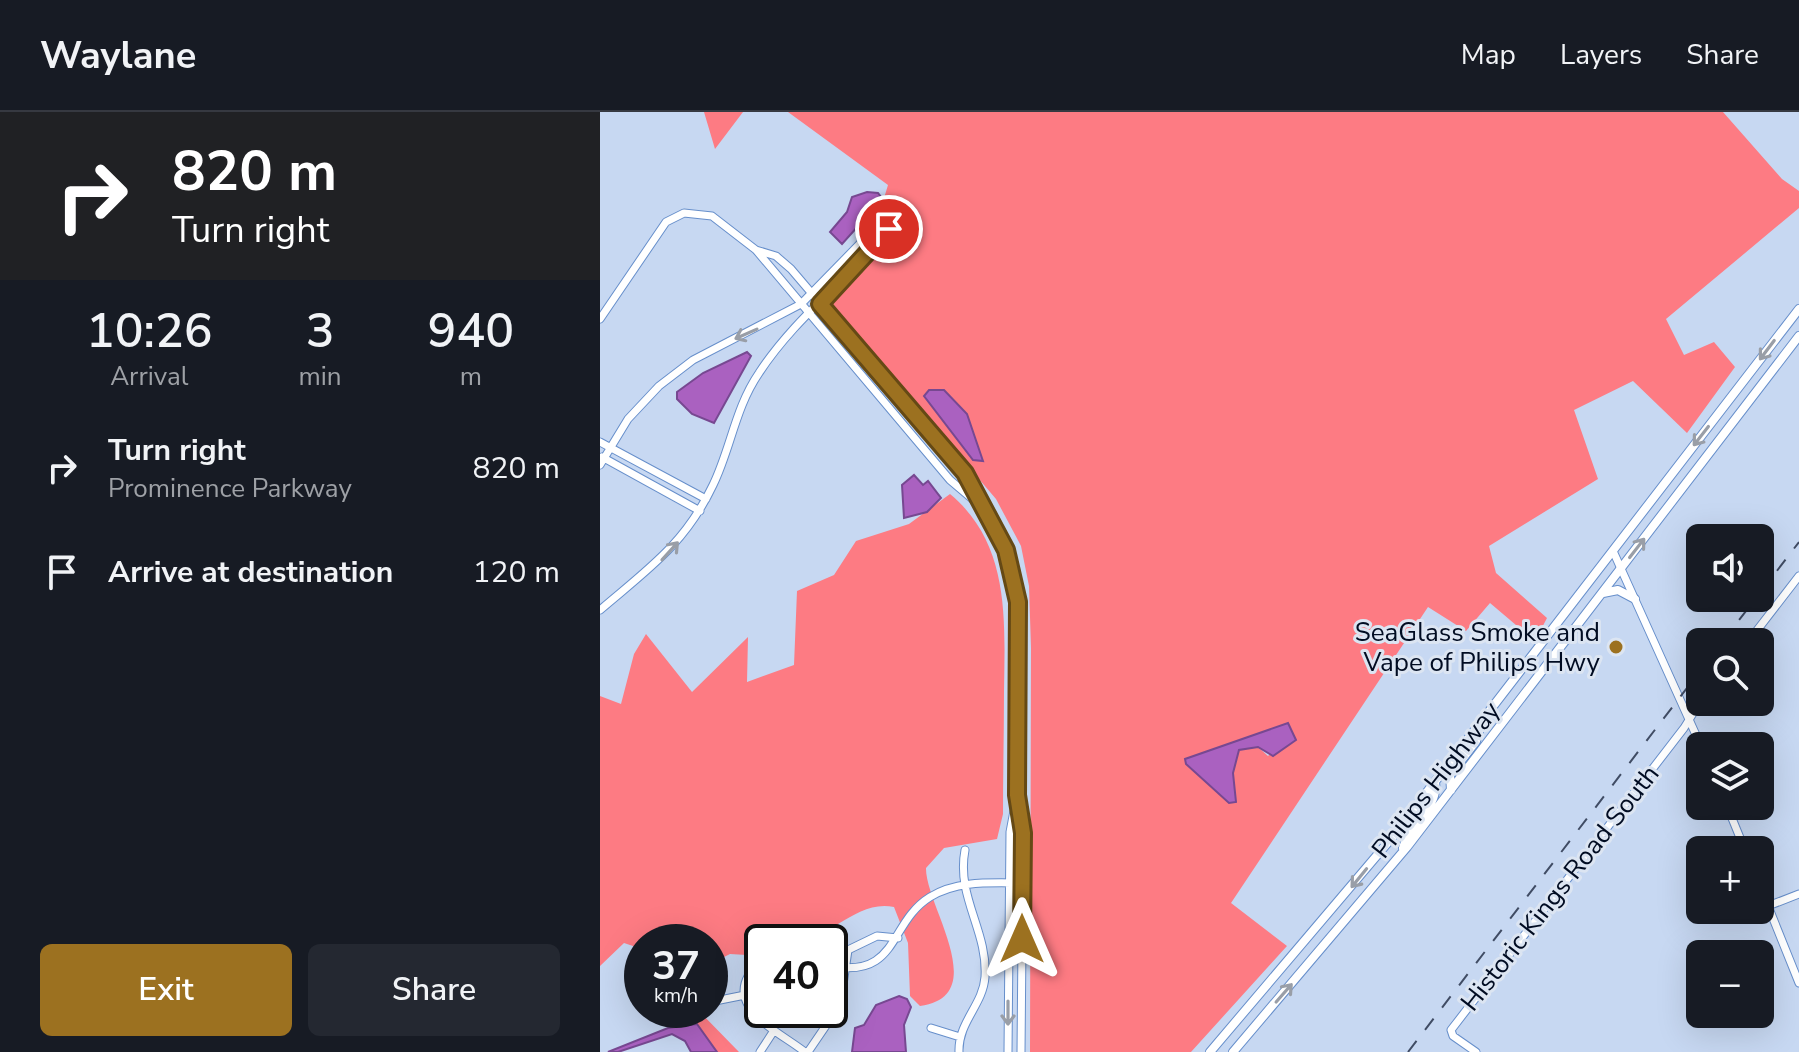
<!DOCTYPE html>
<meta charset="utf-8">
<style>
body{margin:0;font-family:"Nunito Sans",sans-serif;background:#242831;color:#f1f3f6;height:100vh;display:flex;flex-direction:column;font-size:30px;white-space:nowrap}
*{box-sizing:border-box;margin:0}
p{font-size:26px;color:#9ea1a6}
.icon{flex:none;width:44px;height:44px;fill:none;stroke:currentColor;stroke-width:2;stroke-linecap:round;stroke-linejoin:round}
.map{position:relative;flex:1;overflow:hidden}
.side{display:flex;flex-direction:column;background:#171b24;width:600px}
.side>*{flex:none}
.hud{background:#202124;color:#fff;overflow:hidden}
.tools{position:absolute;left:1086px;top:412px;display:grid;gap:16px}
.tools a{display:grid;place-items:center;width:88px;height:88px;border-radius:12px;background:#171b24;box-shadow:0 8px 32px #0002;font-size:40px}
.speed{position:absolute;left:24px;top:812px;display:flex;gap:16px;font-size:40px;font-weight:700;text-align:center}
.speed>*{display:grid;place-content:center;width:104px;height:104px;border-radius:50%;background:#171b24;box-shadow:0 8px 32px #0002;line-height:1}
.speed small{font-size:20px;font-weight:400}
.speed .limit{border:4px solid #111;border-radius:12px;background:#fff;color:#111}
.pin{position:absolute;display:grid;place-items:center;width:68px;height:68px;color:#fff;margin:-34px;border:4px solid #fff;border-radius:50%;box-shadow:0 2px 8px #0007}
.me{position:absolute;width:88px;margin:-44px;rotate:0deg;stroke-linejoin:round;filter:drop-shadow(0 0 6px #0008)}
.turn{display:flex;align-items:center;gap:28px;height:168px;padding:0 40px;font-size:36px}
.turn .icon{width:104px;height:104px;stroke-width:2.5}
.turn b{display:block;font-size:56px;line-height:68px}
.eta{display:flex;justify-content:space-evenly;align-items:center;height:136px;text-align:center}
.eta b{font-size:48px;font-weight:600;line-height:56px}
.button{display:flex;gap:16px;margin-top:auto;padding:16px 40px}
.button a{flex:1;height:92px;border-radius:12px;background:#9c7120;color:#fff;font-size:32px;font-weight:600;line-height:92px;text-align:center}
.button a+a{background:#242831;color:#f1f3f6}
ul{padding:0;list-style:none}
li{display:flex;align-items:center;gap:24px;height:104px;padding:0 40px}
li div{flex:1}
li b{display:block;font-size:30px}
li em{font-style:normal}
header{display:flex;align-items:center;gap:48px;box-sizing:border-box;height:112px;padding:0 40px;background:#171b24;border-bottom:2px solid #363941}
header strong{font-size:38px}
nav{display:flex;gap:44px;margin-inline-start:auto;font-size:28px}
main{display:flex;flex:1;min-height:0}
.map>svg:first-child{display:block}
.forest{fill:#fd7b83;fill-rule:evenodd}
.water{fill:#aa61c0;stroke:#774891;stroke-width:2}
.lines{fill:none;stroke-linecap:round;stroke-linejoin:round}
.minor-casing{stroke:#678fcb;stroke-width:9}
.major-casing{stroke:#678fcb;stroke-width:10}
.minor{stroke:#fff;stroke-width:7}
.major{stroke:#fff;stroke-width:8}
.rail{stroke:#404c64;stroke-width:2;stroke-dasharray:14 14;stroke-linecap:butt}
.oneway{stroke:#999ea7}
.route-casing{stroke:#654915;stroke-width:20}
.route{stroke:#9c7120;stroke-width:14}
.poi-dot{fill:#9c7120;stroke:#dce5f2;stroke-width:3}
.labels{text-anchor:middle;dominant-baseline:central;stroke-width:6;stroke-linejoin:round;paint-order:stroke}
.poi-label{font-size:26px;fill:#010c22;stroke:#dce5f2;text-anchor:end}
.street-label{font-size:26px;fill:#010c22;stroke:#dce5f2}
</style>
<header>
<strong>Waylane</strong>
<nav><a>Map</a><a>Layers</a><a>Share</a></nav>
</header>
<main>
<section class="side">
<div class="hud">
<div class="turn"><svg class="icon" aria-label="right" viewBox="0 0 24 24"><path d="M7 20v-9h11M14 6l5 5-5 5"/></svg><div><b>820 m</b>Turn right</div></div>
</div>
<div class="eta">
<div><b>10:26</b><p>Arrival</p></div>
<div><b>3</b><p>min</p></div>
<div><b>940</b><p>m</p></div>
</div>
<ul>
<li><svg class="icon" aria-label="right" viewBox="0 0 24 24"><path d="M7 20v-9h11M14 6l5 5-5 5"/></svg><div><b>Turn right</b><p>Prominence Parkway</p></div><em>820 m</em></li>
<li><svg class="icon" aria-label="arrive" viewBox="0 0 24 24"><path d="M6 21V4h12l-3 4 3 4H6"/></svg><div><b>Arrive at destination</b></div><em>120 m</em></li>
</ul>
<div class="button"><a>Exit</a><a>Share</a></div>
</section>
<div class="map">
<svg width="1199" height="940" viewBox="0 0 1199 940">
<rect width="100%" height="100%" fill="#c7d8f2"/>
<path class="forest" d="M104,0h39l-28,37z
M188,0h935l59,67 17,12v17l-133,111 18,36 30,-13 21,25 -48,66 -54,-52 -59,29 24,69 -109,67 7,27 51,45 -12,23 -45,-38 -24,28 -38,-24 -197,296 56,43 -96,106h-161l1,-404 -2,-62 -8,-40 -25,-47 -167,-196 71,-80 -19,-15 7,-23zM688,612l4,10 -24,22 -10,-9 -19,2 -6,24 3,29h-7l-42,-38 -1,-5z
M350,382c60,50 55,125 54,197 0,41 -1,82 -1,123l-6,25 -53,9 -18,20c-1,37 67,128 -6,138l-10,-10 -2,-53 -14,-36c-22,-4 -37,6 -56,17l-3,9 4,23 -9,-4v-10c-46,0 -41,-15 -83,13l-17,-1 -20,10v-22h-68v7l-18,-6 -24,23v-270l21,8 13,-50 12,-20 46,58 56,-55 -1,45 47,-17 3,-74 37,-16 22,-34 53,-17z
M98,898l41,42h-22l-19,-26 -6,-2 -3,-7z"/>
<path class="water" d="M267,80l11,1 3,4 -3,7 -36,40 -12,-12 17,-20 5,-15z
M147,240l4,4 -37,67 -22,-9 -15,-15v-7l26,-19z
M329,278h15l23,24 16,47 -10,-1 -49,-64z
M314,363l9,10 5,-4 13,17 -14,14 -23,6 -2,-33z
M688,611l8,17 -23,16 -15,-9 -19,3 -6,23 3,29 -7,1 -43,-39 -1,-5z
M299,884l8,3 4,8 -7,18 2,27h-54l3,-24 9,-3 12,-20z
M97,912l20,28h-26l-6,-11 -13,-7 -54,18h-10l60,-24z"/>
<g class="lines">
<defs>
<path id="minor" d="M156,138l20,6 15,13 174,204 34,60 12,34 7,54 -1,174 -7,37 -2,220
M0,207l66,-97 18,-9 28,3 44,34 194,230 33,28
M0,330l106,57
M2,345l98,54
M0,353l28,-46 31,-33 34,-26 108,-56 80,-82
M1013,439l88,195
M0,498c48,-41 85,-66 113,-125 18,-37 22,-77 46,-112 35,-54 89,-94 130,-144
M1148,530l51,-66
M418,691l5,30 -2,219
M1127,694l18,44
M1160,774l39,97
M1168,794l31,-12
M162,848c-49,43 15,70 43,92
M230,854c69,13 58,-43 100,-69 28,-17 61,-14 93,-14
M110,890l35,-7
M331,916l29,9
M160,940l13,-20
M208,940l32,-47 8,-55 29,-14 21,2
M359,940c-1,-30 24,-47 26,-75 3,-46 -29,-80 -20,-127
M876,940l-23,-16 -2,-6 233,-302 16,-26"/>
<path id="major" d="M1003,481l15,-3 17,9
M851,678l-1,-15 26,-34 4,-13
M803,736c6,-24 36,-40 32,-66
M610,940l180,-212 409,-531
M633,940l174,-205 392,-511"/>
</defs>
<use href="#minor" class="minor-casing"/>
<use href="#major" class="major-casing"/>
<use href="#minor" class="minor"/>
<use href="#major" class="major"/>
<path class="rail" d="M1160,481l39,-51
M1122,530l34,-44
M808,940l292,-381"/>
</g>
<defs><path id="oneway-shaft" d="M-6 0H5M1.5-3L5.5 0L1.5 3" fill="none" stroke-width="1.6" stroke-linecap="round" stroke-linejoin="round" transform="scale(2)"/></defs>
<g class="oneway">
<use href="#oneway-shaft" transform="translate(146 222) rotate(156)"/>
<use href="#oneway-shaft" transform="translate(1167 238) rotate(127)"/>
<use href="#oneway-shaft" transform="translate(1101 324) rotate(128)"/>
<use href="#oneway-shaft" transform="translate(1037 436) rotate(-52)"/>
<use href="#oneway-shaft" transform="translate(70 439) rotate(-48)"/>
<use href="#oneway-shaft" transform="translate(759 766) rotate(129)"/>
<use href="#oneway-shaft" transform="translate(684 881) rotate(-49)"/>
<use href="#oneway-shaft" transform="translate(408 901) rotate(90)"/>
</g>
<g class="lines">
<defs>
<path id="route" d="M289,117l-69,75 145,169 41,77 12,52 -1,193 6,38 -1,106"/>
</defs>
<use href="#route" class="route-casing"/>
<use href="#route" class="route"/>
</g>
<circle class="poi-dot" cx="1016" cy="535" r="8"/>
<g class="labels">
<g class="poi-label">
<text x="1000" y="520">SeaGlass Smoke and<tspan x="1000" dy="30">Vape of Philips Hwy</tspan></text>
</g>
<g class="street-label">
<text transform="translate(836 668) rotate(-52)">Philips Highway</text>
<text transform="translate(960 776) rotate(-52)">Historic Kings Road South</text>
</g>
</g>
</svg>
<div class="tools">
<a><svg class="icon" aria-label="sound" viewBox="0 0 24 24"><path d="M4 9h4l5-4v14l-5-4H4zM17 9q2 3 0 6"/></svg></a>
<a><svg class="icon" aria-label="search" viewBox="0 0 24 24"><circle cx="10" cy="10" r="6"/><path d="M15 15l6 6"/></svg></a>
<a><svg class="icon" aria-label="layers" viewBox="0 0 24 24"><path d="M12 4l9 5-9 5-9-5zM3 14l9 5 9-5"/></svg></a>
<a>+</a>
<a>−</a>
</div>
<div class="speed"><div>37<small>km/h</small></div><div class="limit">40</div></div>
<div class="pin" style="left:289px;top:117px;background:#d93025"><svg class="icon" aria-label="arrive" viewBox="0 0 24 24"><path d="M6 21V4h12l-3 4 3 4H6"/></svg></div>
<svg class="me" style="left:422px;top:827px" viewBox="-20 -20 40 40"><path d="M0-17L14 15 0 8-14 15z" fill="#9c7120" stroke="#fff" stroke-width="4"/></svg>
</div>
</main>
